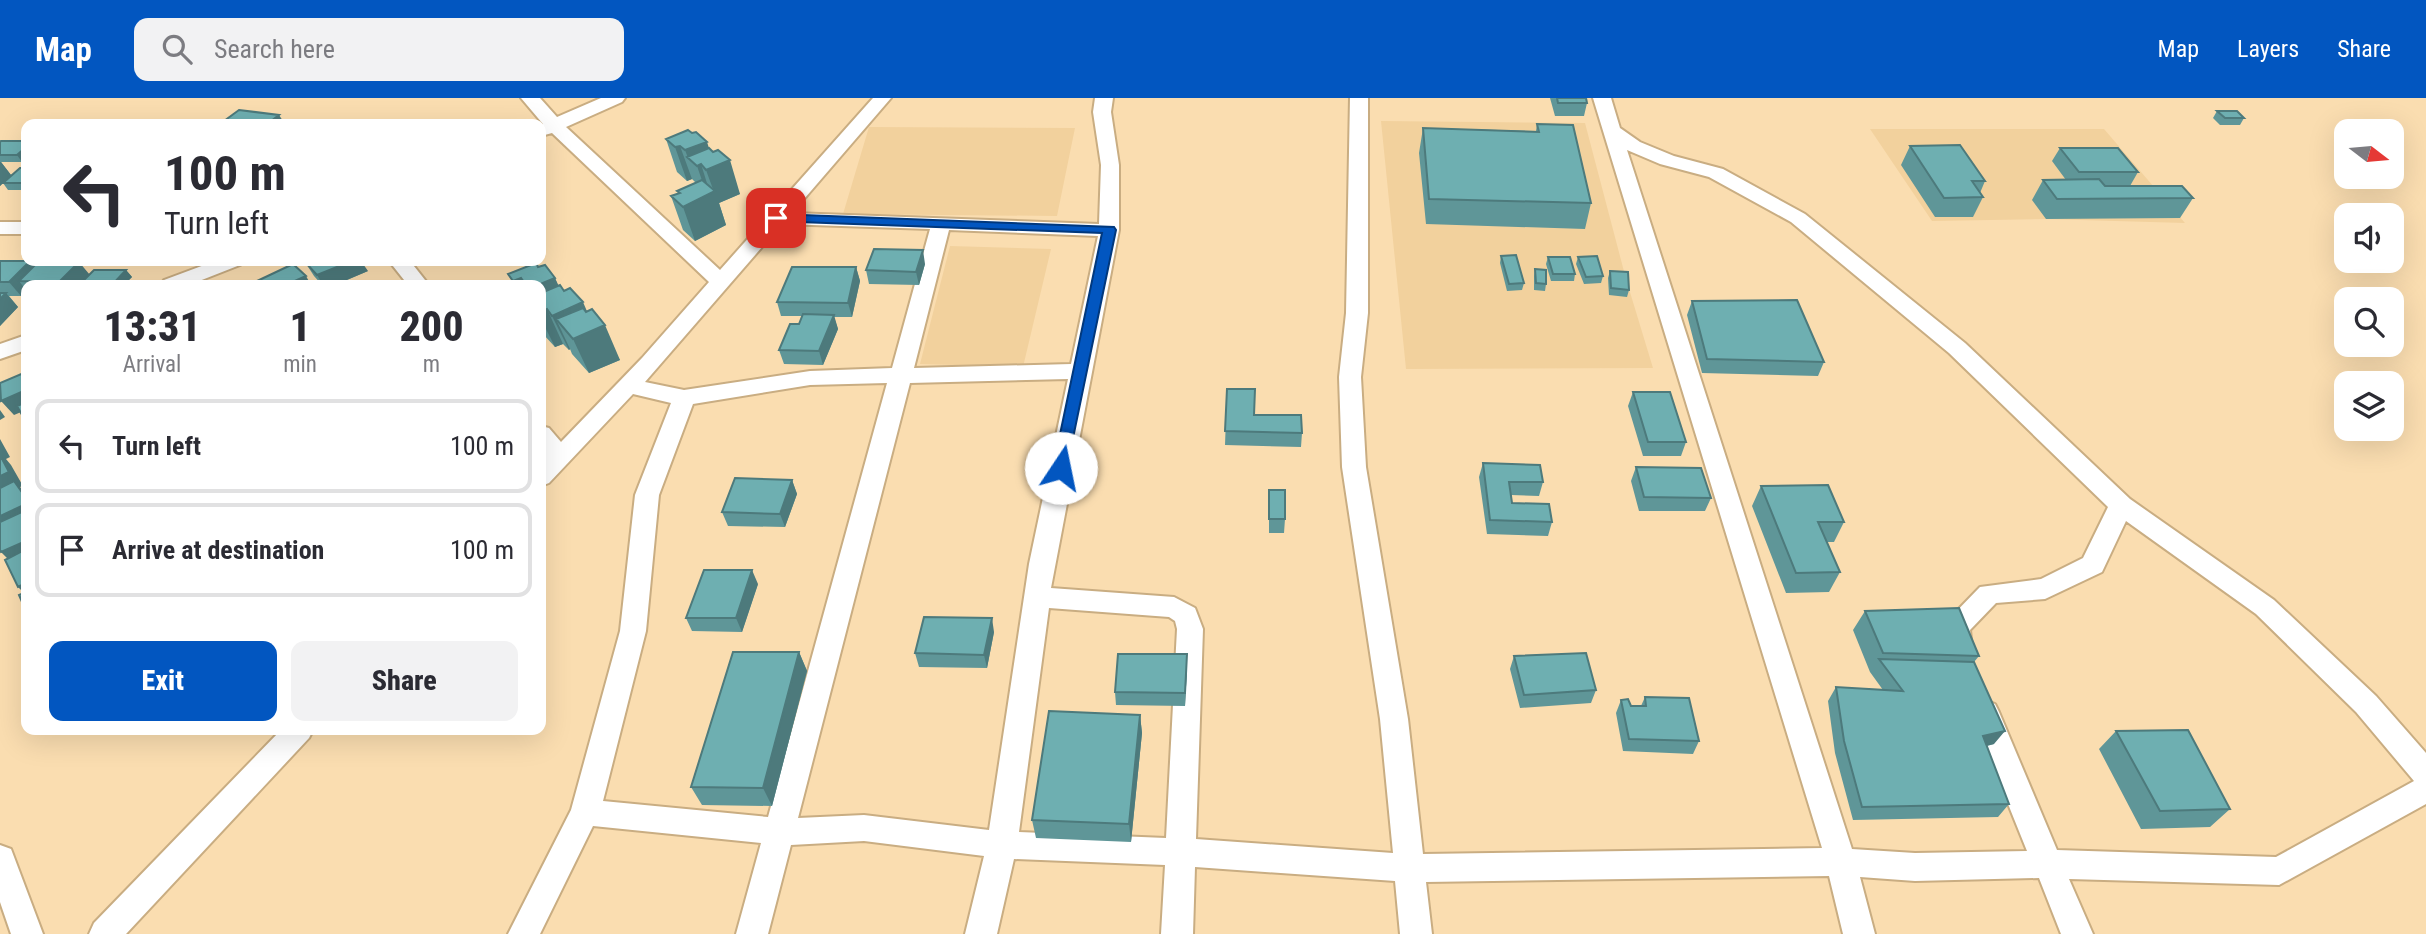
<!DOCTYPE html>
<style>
body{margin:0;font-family:"Roboto Condensed",sans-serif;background:#f2f2f3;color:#2b2b33;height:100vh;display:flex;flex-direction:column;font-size:26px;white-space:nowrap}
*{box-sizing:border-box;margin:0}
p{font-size:23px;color:#7c7c81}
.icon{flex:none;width:38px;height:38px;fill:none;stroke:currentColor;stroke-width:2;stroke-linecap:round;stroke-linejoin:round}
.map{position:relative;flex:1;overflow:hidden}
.panel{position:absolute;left:21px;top:182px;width:525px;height:455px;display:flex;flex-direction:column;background:#fff;border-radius:14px;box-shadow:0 7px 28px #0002}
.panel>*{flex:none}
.top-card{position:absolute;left:21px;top:21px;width:525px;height:147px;border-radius:14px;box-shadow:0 7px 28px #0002;background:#fff;color:#2b2b33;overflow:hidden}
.needle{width:46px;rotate:106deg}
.fabs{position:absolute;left:2334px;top:21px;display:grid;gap:14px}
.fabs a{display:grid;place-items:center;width:70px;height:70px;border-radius:14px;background:#fff;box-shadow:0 7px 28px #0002;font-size:35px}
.pin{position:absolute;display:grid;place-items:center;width:60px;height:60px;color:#fff;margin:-30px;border-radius:14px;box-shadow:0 4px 10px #0006}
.me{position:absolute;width:77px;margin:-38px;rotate:11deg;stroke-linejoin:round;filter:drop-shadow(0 0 5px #0008)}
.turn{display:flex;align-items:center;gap:24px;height:147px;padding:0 28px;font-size:32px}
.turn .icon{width:91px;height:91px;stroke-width:2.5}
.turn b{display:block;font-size:49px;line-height:60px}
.eta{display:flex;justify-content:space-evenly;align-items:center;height:119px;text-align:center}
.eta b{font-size:42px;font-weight:800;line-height:49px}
.primary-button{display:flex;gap:14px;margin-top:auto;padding:14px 28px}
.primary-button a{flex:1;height:80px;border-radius:14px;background:#0256c0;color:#fff;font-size:28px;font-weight:800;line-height:80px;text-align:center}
.primary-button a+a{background:#f2f2f3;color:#2b2b33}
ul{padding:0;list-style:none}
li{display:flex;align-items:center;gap:21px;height:94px;margin:0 14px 10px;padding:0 14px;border:4px solid #e1e1e2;border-radius:14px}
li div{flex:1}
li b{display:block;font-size:26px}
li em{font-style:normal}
header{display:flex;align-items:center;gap:42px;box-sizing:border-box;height:98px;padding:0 35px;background:#0256c0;color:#fff}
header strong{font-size:33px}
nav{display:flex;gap:38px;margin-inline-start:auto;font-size:24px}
.search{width:490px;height:63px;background:#f2f2f3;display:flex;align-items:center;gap:18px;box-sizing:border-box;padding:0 24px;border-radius:14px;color:#7c7c81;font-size:26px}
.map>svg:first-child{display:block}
.built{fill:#f2d19d}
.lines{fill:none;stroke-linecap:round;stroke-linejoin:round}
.minor-casing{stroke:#c9ad82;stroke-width:4}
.minor{fill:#fff;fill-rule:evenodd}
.wall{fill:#5f9698}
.shaded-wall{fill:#4d7a7c;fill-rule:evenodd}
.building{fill:#6eafb1;stroke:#4d7a7c;stroke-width:2}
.route{fill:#0256c0;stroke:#01387d;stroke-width:2}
</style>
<header>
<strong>Map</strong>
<div class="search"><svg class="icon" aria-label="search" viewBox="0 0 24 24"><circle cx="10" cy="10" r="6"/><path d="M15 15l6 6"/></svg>Search here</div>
<nav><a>Map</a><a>Layers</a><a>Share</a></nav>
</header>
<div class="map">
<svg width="2426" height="836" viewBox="0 0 2426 836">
<rect width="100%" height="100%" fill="#faddb0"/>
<path class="built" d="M1381,23l204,2 41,156 27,89 -247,1z
M869,29l206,1 -18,88 -214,-2z
M1870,31h234l81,94 -139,-4 -114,2z
M950,148l101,3 -28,118 -103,-3z"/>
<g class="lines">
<defs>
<path id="minor" d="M521,0h19l17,19 44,-19h24l-3,4 -56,25 154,143 153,-172h18l-99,115 307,11 2,-59 -8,-53 2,-14h18l-2,14 8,53v65l-68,358 123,9 21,11 8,21 -7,210 197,14 -13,-134 -38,-252 -3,-90 7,-64 4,-215h18v215l-7,64 5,90 42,252 15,135 399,-6 -229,-750h18l9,30 20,14 34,14 49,13 82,45 160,129 165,156 144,101 102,96 50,57v51l-147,81 -210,-6 24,55h-32l-22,-56 -124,3 -55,-4 15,57h-32l-14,-58 -403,6 6,52h-32l-5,-53 -200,-14 -2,67h-32l4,-69 -151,-6 -17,75h-32l19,-78 -120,-15 -73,4 -23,89h-32l25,-91 -168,-17 -53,108h-32l63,-124 49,-179 15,-136 36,-92 -38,-9 -84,89 -8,3v-24l5,-5 -5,-8v-23l8,2 12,14 81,-84 67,-76 -157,-149 -11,3 2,-12zM1627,52l33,14 49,13 82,45 158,131 159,154 -25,51 -42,21 -61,8 -32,33 -4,7 2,22 4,8 9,3 9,-3 4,-8 -2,-19 26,-27 49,-4 57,-27 24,-51 130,93 100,98 58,69 -138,76 -219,-7 -58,-138 -4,-8 -10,-4 -10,4 -4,8 56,139 -112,2 -63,-4zM782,126l148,5 -38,139 -82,3 -126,19 -39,-8zM949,132l149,6 -27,128 -157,4zM1068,281l-39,185 -40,266 -125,-15 -66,3 112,-435zM887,285l-119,434 -165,-16 43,-170 13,-136 34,-91 117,-19zM1049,510l120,9 6,4 2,8 -11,209 -147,-6z
M0,124h26v12h-26z
M215,163h28l-3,4 -51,20h-28l3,-5z
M389,163h21l19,24h-21z
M26,237v15l-26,9v-15z
M281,632h32l-4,8 -183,196h-37l5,-11z
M0,747l11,4 32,85h-32l-11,-32z"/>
</defs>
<use href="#minor" class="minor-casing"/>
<use href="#minor" class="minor"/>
</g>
<path class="wall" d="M1550,0h36l1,5 -3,13h-29z
M2217,13l27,7 -4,7h-20l-7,-7z
M1537,26l54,79 -6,26 -159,-5 -7,-71 4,-25 113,3z
M666,41l43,10 31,45 -21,9 7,22 -31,16 -12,-11 -12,-34 7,-2 -1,-3 19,-8 -4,-4 -5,2 -10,-9z
M26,43l-4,21h-21l10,13 15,-7v22h-18l-5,-7 -3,3v-44z
M1910,48l75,35 -5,12 3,4 -10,20h-38l-34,-52z
M2060,50l78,24 -8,14h-26l89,12 -13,20 -134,1 -14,-19 11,-20h23l-14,-19z
M1501,158l23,27 -2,7 -15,1 -7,-28z
M1548,159l27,17 -1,7h-23l-5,-17z
M1578,159l25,19 -2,7 -17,1 -8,-20z
M0,163h30l4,5 55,9 37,-5 6,7 -8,8h-98v6l-5,5h-12l9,11 -18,19z
M305,164l63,9 -33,14h-13l-8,-9z
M925,166l-6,21 -50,-1 -3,-14z
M538,169l17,11 3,8 29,25 33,49 -31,13 -17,-19 -2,-5 -1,1 -6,-6 -8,3 -12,-13 -2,-5v-44h-27l-6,-11z
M856,169l4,14 -8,36h-18l4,12 -15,36 -39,-1 -5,-14 20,-26 4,-8h-22l-4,-14z
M1535,171l11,15 -1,7 -11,-1v-14z
M1610,173l19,19 -2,7 -18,-2 -1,-17z
M1692,203l132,61 -6,14 -116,-3 -15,-58z
M1227,291l27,26 48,18 -1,14 -76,-2z
M1633,294l53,50 -5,14h-38l-15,-50z
M1483,365l60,19 -4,14 -28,-1 1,8 40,19 -4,14 -61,-2 -8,-57z
M1636,369l75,31 -6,13h-66l-8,-30z
M792,382l5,14 -12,33 -57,-1 -6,-14z
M1761,388l83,36 -10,20h-7l13,30 -11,20 -43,1 -34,-87z
M1269,392l16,29 -1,14h-15z
M758,486l-16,48 -50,-1 -6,-13z
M1865,513l114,45 -5,6 20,82 -7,2 22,58 -11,13 -145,3 -18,-67 -7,-52 8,-14 47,3 -13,-18 -17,-42z
M994,534l-7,36 -68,-1 -4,-14z
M799,554l8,19 -35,135 -70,-1 -11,-18z
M1514,558l82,34 -5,13 -71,5 -10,-39z
M1187,570l-2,38 -69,-1 -1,-13z
M1645,599l54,44 -6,13 -70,-3 -7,-38 5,-13 10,6h10z
M1140,617l2,18 -11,109 -95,-4 -4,-18z
M2116,633l114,78 -20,18 -69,2 -42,-80z"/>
<path class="shaded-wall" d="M279,17l6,9h-18z
M707,44l8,24 15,-6 10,34 -21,9 7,22 -31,16 -12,-34 24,-12 -10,-29 -9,-8 -3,-8zM701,66l5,6 8,22 -4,1z
M680,48l12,33 -5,2 -12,-34z
M26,49v11l-4,4 -5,-7z
M0,64h1l10,13 -11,11z
M923,152l2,14 -6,21 -3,-13z
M30,163l11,13 -22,7 7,9 -5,6 -12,-14z
M352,163h9l7,10 -33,14h-12l-6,-10z
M79,164l11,13 -10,10h-18l-3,-3z
M856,169l4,14 -8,36 -4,-14z
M126,172l6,7 -8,8h-12z
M306,178l5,9h-25z
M521,180l4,7h-10l-2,-4z
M555,180l14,30 14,-6 12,28 10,-5 15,35 -31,13 -16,-34 -17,-20 14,30 -1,1 -17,-34 -5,-7 16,35 -8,3 -14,-28v-34h-3z
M6,195l12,14 -18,19v-27z
M834,217l4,14 -15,36 -4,-14z
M26,292v20l-12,5 -13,-14z
M0,312l5,7 -5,3z
M0,341l10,18 -4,2 5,6 12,21 -3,1 6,6v5l-26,-2z
M792,382l5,14 -12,33 -5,-13z
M26,406v20l-26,13v-21z
M26,443v20l-11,5 -14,-14z
M752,472l6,14 -16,48 -6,-14z
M26,485v12l-8,-8z
M992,520l2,14 -7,36 -3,-13z
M799,554l8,19 -35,135 -9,-18z
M1187,556v14l-2,38v-13z
M1140,617l2,18 -11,109 -2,-18z
M2005,633l-11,13 -22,5 11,-13z"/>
<path class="building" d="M1557,0h29l1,5h-29z
M239,12l40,5 -12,9h-47z
M2217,13h20l7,7h-19z
M1537,26l36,1 18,78 -162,-4 -6,-71 116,4z
M688,32l4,3 4,-1 11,10 -22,8 -5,-4 -5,1 -9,-8z
M1,43h25v6l-9,8h-17v-13z
M1960,47l25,36h-13l11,16 -39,1 -34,-52z
M709,50l4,4 5,-2 12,10 -24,10 -5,-6 -4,2 -10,-9z
M2060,50h58l20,24h-59z
M20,70h6v15h-23z
M2099,81l6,7h77l11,12 -136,1 -14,-19z
M702,82l13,11 -32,16 -12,-11 9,-3 -3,-2z
M874,151l49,1 -7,22 -50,-2z
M1516,157l8,28 -15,1 -8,-28z
M1597,158l6,20 -17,1 -8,-20z
M1548,159h22l5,17h-22z
M0,163h30l-21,21h-9z
M39,163l40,1 -20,20 -40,-1z
M308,163h44l-35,14 -12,-13z
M536,165l2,4 7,-2 10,13 -17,7h-12l-5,-7 -8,3 -5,-7z
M293,166l13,12 -20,9h-27l-4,-3z
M792,169h64l-8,36 -71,-1z
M1535,171l11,1v14l-10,-1z
M94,172h32l-14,15h-33z
M1610,173l18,1 1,18 -18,-2z
M560,187l4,6 6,-3 13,14 -31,14 -5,-7 -6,3v-19z
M0,195h6l-6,6z
M1797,202l27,62 -117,-3 -15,-58z
M583,210l3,4 6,-3 13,16 -32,14 -17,-20z
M803,216l31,1 -15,36 -40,-1 11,-26h9z
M26,274v18l-25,11 -1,-18z
M1227,291h28l-1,26h47l1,18 -77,-2z
M1633,294h37l16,50h-38z
M26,304v20l-9,-16z
M0,357l9,17 -9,4z
M1483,365l57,2 3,17h-34l3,21 37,1 3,18 -62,-2z
M1636,369l65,1 10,30 -67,-1z
M735,380l57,2 -12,34 -58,-2z
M14,383l12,17v6l-26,12v-28z
M1828,387l16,37h-26l22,50 -44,1 -35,-87z
M1269,392h16v29h-16z
M26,412v31l-25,11 -1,-2v-28z
M26,451v34l-8,4 -13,-27z
M704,472h48l-16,48h-50z
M26,494v19l-7,-16z
M1959,510l20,48 -96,-3 -18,-42z
M924,519l68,1 -8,37 -69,-2z
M733,554h66l-36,136 -72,-1z
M1586,555l10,37 -72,5 -10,-39z
M1118,556h69l-2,39 -70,-1z
M1879,561l95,3 31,69 -22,5 26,68 -147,3 -18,-66 -8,-54 67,4z
M1645,599l44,1 10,43 -70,-2 -8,-39 7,-1 3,7h15z
M1049,613l91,4 -11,109 -97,-4z
M2188,632l42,79 -70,2 -44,-80z"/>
<path class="route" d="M776,116l338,13 2,3 -50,242 -5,1 -8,-5 49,-235 -330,-12 -2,-3z"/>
</svg>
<div class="fabs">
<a><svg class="needle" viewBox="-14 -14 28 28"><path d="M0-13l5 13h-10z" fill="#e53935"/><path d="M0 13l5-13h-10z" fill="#7c7c81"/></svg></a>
<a><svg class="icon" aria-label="sound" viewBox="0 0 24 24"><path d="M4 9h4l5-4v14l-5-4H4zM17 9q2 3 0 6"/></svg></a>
<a><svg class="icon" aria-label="search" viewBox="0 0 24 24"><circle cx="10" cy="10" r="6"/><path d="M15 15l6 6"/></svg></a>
<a><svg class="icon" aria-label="layers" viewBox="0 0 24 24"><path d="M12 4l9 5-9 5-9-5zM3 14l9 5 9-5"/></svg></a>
</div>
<div class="pin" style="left:776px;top:120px;background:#d93025"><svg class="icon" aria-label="arrive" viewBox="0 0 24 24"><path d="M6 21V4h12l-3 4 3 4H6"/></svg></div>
<svg class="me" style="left:1061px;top:370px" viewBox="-20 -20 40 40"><circle r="19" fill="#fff"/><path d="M0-13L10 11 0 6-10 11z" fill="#0256c0"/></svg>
<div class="top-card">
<div class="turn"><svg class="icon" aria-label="left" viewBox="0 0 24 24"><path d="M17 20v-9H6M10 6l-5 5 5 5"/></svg><div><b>100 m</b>Turn left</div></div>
</div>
<section class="panel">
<div class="eta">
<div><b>13:31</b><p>Arrival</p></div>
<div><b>1</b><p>min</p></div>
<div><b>200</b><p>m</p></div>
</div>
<ul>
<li><svg class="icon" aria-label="left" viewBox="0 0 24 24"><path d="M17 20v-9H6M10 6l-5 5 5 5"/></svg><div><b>Turn left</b></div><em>100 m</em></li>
<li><svg class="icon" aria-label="arrive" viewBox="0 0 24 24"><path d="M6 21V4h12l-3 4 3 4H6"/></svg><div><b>Arrive at destination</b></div><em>100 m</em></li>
</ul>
<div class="primary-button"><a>Exit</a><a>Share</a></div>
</section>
</div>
